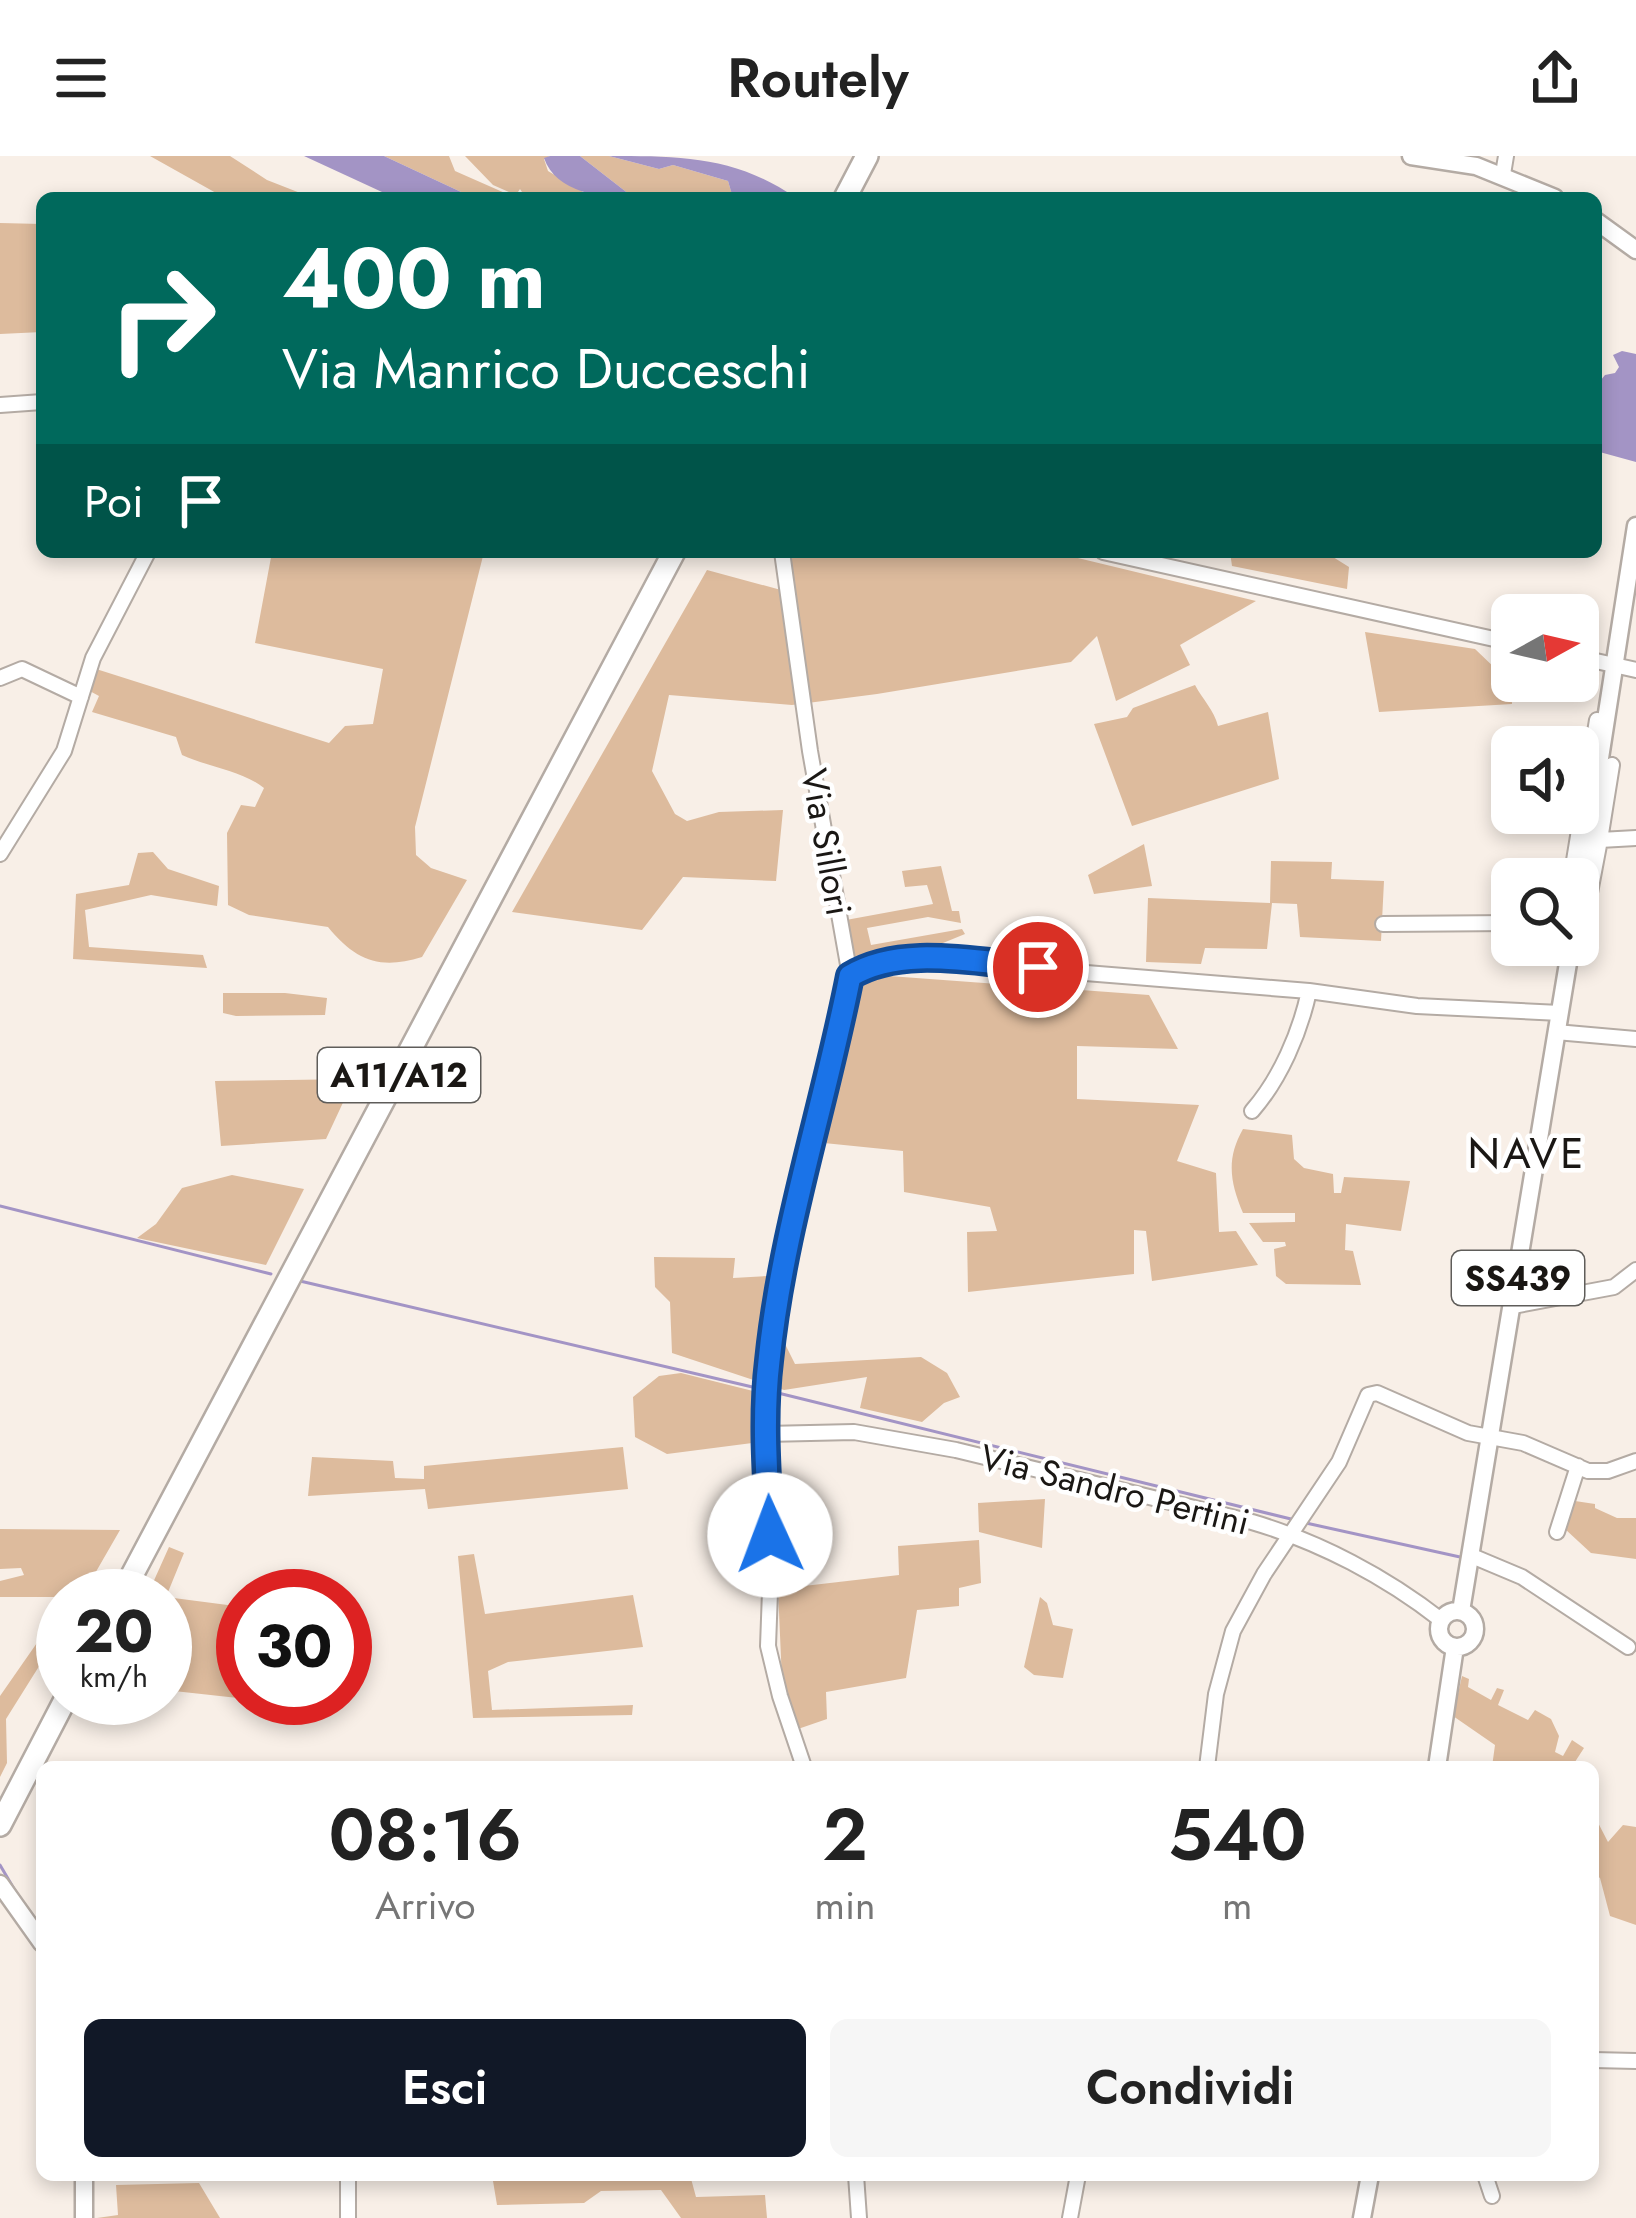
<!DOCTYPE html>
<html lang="it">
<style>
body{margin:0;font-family:Jost,sans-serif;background:#f6f6f6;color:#222;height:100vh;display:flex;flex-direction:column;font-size:45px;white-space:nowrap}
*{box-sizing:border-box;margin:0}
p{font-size:39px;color:#767676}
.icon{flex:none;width:66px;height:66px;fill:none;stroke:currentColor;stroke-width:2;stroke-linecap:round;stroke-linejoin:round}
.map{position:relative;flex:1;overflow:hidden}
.drawer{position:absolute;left:36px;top:1605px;width:1563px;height:420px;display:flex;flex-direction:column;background:#fff;border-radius:18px;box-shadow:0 6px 18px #0003}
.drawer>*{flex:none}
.banner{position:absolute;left:36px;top:36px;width:1566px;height:366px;border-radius:18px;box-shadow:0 6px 18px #0003;background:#00695c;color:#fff;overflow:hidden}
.needle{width:78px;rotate:82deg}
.fabs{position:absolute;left:1491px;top:438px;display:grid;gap:24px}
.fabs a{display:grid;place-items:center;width:108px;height:108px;border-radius:18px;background:#fff;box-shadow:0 6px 18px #0003;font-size:60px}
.speed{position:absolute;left:36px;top:1413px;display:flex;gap:24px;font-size:60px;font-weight:700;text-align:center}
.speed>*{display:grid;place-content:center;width:156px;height:156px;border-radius:50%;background:#fff;box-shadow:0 6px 18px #0003;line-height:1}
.speed small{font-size:30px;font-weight:400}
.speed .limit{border:18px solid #d22;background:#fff;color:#111}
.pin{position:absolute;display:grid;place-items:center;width:102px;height:102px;color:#fff;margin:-51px;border:6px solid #fff;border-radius:50%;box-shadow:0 3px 12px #0007}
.me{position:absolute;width:132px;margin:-66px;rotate:358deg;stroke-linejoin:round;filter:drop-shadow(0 0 9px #0008)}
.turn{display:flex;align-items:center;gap:42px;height:252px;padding:0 48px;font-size:54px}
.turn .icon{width:156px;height:156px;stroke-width:2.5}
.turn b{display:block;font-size:84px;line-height:102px}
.then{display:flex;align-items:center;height:114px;padding:0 48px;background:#0003;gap:24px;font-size:45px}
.eta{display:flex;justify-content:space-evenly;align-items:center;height:204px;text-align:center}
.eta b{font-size:72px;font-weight:600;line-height:84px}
.primary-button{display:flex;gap:24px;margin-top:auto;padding:24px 48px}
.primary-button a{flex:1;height:138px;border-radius:18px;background:#111827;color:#fff;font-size:48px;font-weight:600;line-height:138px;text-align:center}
.primary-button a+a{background:#f6f6f6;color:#222}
header{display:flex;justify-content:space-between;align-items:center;height:156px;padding:0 48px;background:#fff;font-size:54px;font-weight:600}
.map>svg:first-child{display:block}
.green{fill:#ddbb9d}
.water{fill:#a394c5}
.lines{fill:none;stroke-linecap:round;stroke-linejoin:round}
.stream{stroke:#a394c5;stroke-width:3}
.minor-casing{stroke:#b4aba4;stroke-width:18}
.major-casing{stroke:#b4aba4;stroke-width:21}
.highway-casing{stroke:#b4aba4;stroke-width:26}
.minor{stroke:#fff;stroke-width:14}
.major{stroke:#fff;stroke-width:16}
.highway{stroke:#fff;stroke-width:21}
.route-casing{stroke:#114b97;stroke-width:30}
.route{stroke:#1a73e8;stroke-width:21}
.labels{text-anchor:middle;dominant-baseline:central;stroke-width:9;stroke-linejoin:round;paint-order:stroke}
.shield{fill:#fff;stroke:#5f5d5a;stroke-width:3}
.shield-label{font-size:33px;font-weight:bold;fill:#1a1714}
.street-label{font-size:36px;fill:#1a1714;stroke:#fff}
.quarter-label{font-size:42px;letter-spacing:3px;fill:#1a1714;stroke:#fff}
</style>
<header><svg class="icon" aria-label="menu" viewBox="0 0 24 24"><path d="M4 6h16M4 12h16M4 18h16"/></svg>Routely<svg class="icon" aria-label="share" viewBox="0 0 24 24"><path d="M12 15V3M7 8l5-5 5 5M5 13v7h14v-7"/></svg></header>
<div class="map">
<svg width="1636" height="2062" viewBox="0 0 1636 2062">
<rect width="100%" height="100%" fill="#f8efe7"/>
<path class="green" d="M150,0h80l37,24 46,18h-88z
M384,0h65l6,15 61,27h-42z
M465,0h85l-6,3 4,12 45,27h-67l-6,-9 -4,6 -23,-10z
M580,0h29l50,13 14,-4 55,16 5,17h-99z
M0,67l42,1v108l-42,2z
M272,396h212l-69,275 1,28 15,13 36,12 -45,77c-42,13 -66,4 -94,-30l-79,-12 -21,-10 -1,-72 14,-28 14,2 9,-19c-21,-17 -56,-21 -82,-33l-6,-18 -84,-25 7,-16 -13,-7 7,-21 236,75 16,-17 28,-2 10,-55 -128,-26z
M777,396h276l203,49 -76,44 10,20 -74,36 -19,-65 -26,26 -194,32 -85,11 -123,-10 -17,76 23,43 12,7 32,-9 64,-2 -7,71 -93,-4 -41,53 -130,-18 195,-342 74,20z
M1230,396h95l24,15 -2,22 -115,-23z
M1365,476l110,17 23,22 13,1 1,32 -133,8z
M1195,529c8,15 19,25 23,41l50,-14 11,67 -147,47 -38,-102 33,-7 6,-9z
M1144,688l8,42 -58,8 -6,-19z
M153,696l15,17 51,17 -2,20 -66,-11 -66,15 4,37 114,8 4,13 -134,-9 3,-65 53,-9 9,-32z
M1271,705l61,1 -1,17 53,2 -3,60 -81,-4 -3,-33 -25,-1 -5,46 -62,-1 -4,16 -55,-2 2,-64 122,5z
M941,710l11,45h7l2,12 -33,-6 -61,11 4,17 91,-16 3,5 -44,18 -67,13 -8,-45 87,-16 -6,-19 -22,2 -3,-16z
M889,820l260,19 29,54 -101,-3v53l122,6 -22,56 39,12 3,59 17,-1 22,34 -106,16 -6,-50 -12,-1v44l-166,18 -1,-60 30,-1 -7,-24 -86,-15 -1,-41 -79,-8 38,-161z
M223,837h62l42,5 -2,17 -89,1 -13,-3z
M354,923l-28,60 -105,7 -6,-65z
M1243,973l49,6 2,24 10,9 29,6 1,19h7l3,-16 66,4 -9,50 -55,-7 -1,26 8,1 8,34 -75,-1 -10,-8 -2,-27 12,-3 -1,-4h-22l-14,-19 46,-1v-9h-52c-13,-31 -17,-54 0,-84z
M232,1019l72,14 -38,76 -129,-27 19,-14 26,-36z
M654,1101l81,1 -2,20 34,-2 3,11 -6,49 20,6 11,22 126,-7 26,16 13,24 -16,6 -22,19 -62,-14 7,-31 -83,13 -112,-37 -2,-51 -15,-15z
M681,1217l80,20 -1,49 -93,12 -32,-17 -2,-40 26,-21z
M623,1291l5,42 -200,20 -3,-20 -117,7 4,-39 81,4 2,17 29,1v-13z
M1045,1343l-3,49 -63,-16 -1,-29z
M1575,1345l20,3v4l22,10h19v41l-45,-6 -26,-24z
M0,1373l120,1 -38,66h-19v32l-57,91 1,44 -7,14v-81l55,-79 3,-20h-58v-16l24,-6 -3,-7 -21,1z
M979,1384l2,43 -22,5v18l-42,4 -11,68 -80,14 1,27 -29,10 -16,-48 -4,-92 121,-14 -1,-29z
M169,1391l15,6 -18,44 77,10v91l22,3 -100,-11v-94h-18z
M474,1398l11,60 148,-19 10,52 -135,15 -20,9 4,39 141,-5 -1,10 -159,3 -15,-162z
M1040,1441l7,6 6,22 20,4 -10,49 -29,-3 -10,-8z
M1462,1520l7,3 -1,8 23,13 6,-12 7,2 -6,15 30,15 7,-10 16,9 8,17 -4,16 8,4 9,-16 12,8 -11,17 2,2h-83l3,-22 -42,-29z
M1593,1657l15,29 15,-17 13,2v98l-26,-9 -10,-38 -7,-5z
M492,2019h198l6,22 69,-2 2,23h-86l-20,-28 -60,1 -17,12 -87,2z
M199,2027l21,35h-123l21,-3 -2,-30z"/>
<path class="water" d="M304,0h80l90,42h-79z
M550,0h30l54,42c-32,0 -78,-5 -90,-40z
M609,0c71,0 127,0 187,42h-63l-5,-17 -55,-16 -14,4z
M1622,195l14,3v108l-40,-11v-65l9,-11 10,-2 4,-6 -6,-12z"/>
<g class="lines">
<path class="stream" d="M0,1050l271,68
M300,1125l461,108
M774,1236l517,127
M1306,1367l154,34
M0,1709l20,34"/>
<defs>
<path id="minor" d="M1503,18l3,-18
M0,249l42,-3
M782,396l28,199 40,225 -6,42 -59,243 -18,114 4,189 -3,82 12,50 24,71
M1103,396l409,91
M1578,501l58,13
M0,522l22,-9 59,28
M1600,684l12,-75
M0,698l64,-103 29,-93 55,-106
M1571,723l26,-159
M1383,768l129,-1
M1578,768l7,-5 15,-79 36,-2
M850,820l22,-13 28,-5 409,33 108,15 143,7
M1556,876l80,7
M1252,955c28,-32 48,-78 57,-120
M1513,1150l101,-19 22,-17
M766,1278l88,-2 102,18 296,72c68,20 134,55 189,98
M1557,1376l21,-66
M1472,1400l50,21 106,70
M1207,1611l9,-73 17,-63 31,-57 75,-112 29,-67 9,-2 91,40 55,10 65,28h20l28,-10
M1593,1904l43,1
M856,2019l3,43
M1485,2019l7,21
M348,2062v-43
M1070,2062l8,-43"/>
<path id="major" d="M1411,0l65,10 79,32
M1596,65l40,29
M1578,744l58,-374
M1439 1473a18 18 0 1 1 36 0a18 18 0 1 1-36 0Z
M1461,1455l110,-666
M1437,1611l18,-120
M0,1728l42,59
M84,2019v43
M1362,2062l8,-43"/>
<path id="highway" d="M845,42l22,-42
M121,1440l553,-1044
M0,1669l66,-127"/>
</defs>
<use href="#minor" class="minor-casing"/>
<use href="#major" class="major-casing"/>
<use href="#highway" class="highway-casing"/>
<use href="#minor" class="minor"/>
<use href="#major" class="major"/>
<use href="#highway" class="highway"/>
</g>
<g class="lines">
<defs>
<path id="route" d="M770,1379c-3,-57 -8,-116 -1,-174 13,-130 56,-257 81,-385 53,-32 128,-13 188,-9"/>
</defs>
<use href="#route" class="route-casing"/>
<use href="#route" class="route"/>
</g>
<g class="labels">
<g class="shield">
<rect x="318" y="892" width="162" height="54" rx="9"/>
<rect x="1452" y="1095" width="132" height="54" rx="9"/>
</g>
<g class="shield-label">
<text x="399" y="919">A11/A12</text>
<text x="1518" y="1122">SS439</text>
</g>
<g class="street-label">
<text transform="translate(827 686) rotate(80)">Via Sillori</text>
<text transform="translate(1115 1333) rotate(14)">Via Sandro Pertini</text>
</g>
<g class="quarter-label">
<text x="1527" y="997">NAVE</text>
</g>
</g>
</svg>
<div class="fabs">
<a><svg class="needle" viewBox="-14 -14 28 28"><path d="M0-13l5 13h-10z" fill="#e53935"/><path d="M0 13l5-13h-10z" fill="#767676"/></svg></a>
<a><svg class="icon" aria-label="sound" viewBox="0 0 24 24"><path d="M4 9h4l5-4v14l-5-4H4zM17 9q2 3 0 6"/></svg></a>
<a><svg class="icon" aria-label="search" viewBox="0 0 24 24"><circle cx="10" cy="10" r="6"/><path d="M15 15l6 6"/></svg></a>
</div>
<div class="speed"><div>20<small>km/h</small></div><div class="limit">30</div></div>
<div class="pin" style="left:1038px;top:811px;background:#d93025"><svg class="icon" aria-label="arrive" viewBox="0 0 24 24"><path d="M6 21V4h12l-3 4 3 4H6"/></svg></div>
<svg class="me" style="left:770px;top:1379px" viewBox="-20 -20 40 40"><circle r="19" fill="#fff"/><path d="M0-13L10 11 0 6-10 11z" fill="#1a73e8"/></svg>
<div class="banner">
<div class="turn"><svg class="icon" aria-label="right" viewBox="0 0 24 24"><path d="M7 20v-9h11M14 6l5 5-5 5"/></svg><div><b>400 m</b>Via Manrico Ducceschi</div></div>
<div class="then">Poi<svg class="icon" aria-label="arrive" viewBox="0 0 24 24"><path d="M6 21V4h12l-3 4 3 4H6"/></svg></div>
</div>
<section class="drawer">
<div class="eta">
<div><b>08:16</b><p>Arrivo</p></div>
<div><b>2</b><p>min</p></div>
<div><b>540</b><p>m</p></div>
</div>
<div class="primary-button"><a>Esci</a><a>Condividi</a></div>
</section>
</div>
